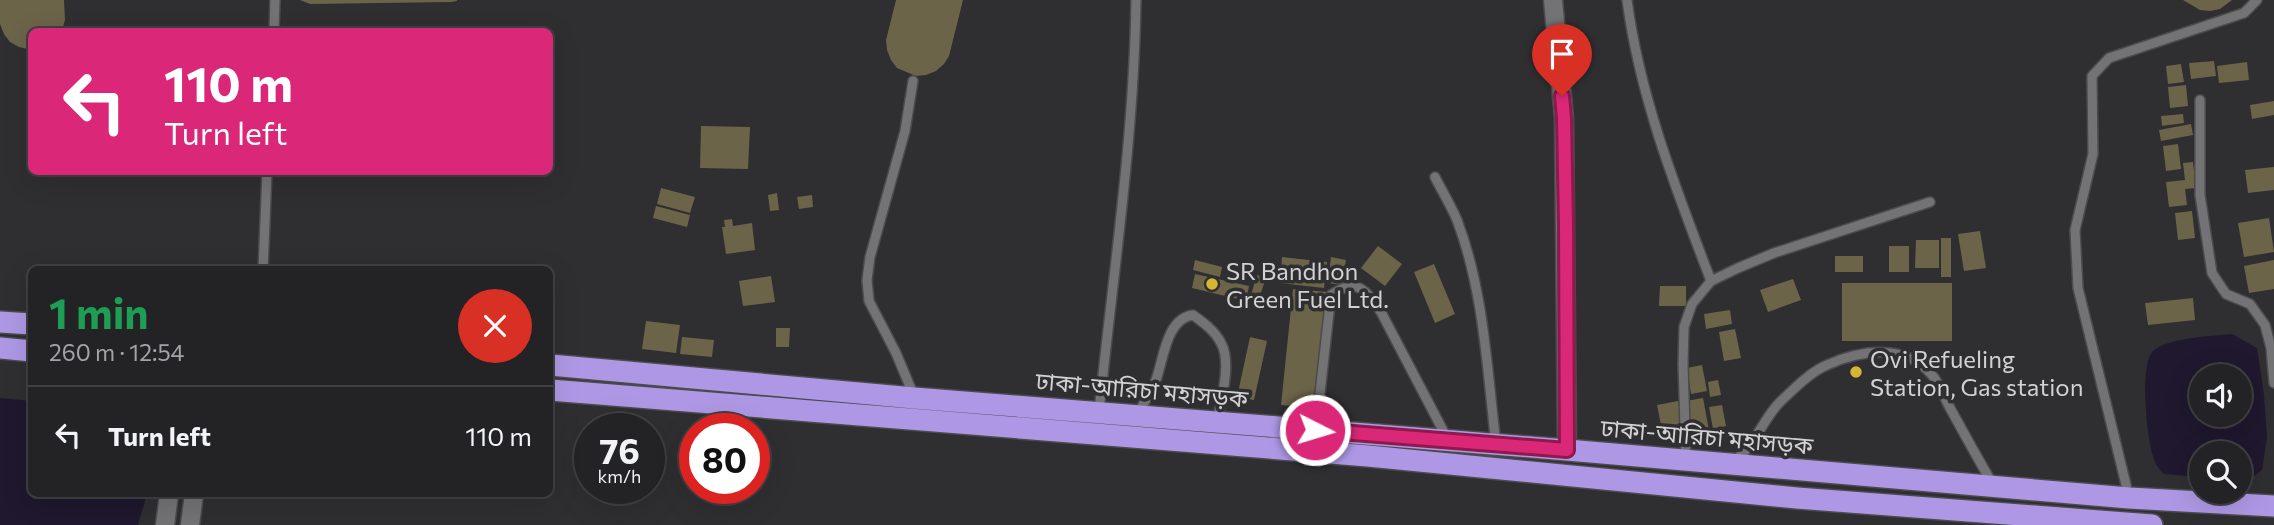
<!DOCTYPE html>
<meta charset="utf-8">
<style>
body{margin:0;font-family:Commissioner,"Noto Sans Bengali",sans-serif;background:#2b2a2d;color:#f1f3f6;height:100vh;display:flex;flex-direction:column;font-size:26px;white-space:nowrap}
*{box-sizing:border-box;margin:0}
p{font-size:23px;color:#a3a4a7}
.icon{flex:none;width:38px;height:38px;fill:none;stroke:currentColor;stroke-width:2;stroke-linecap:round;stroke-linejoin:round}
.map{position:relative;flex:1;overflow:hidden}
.drawer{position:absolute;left:28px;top:266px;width:525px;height:231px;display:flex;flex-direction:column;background:#232225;border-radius:10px;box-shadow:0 7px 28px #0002,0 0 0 2px #403f42}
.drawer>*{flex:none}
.hud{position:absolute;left:28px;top:28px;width:525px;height:147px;border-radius:10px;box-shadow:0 7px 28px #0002,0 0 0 2px #403f42;background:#db2777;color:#fff;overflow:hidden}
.tools{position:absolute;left:2189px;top:364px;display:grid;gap:14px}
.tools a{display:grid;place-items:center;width:63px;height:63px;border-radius:50%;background:#232225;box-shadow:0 7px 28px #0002,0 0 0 2px #403f42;font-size:35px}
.speed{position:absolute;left:574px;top:413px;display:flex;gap:14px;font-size:35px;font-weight:700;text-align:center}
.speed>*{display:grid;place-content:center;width:91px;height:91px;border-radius:50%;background:#232225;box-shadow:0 7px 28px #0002,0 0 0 2px #403f42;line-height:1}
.speed small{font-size:18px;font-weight:400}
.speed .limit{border:10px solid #d22;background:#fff;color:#111}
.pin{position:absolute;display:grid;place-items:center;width:60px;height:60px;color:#fff;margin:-72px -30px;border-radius:50% 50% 50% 0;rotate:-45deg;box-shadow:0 0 7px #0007}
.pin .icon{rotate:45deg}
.me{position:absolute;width:77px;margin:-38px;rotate:95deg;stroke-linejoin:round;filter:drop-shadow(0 0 5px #0008)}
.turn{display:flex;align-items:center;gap:24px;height:147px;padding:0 21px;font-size:32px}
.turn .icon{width:91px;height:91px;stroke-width:2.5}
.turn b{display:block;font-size:49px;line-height:60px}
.round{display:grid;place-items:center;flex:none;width:74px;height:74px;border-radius:37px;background:#2b2a2d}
.head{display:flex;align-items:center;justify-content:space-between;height:119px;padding:0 21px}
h1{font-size:42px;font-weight:700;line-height:52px;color:#1e9e55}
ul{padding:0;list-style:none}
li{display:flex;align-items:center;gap:21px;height:98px;padding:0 21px;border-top:2px solid #403f42}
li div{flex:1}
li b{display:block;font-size:26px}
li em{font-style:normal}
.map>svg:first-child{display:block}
.water{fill:#1f182e;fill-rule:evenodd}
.building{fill:#6c6449}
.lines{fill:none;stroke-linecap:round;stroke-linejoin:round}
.lane-casing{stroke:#4b4b4d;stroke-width:12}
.street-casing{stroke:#4b4b4d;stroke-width:21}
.highway-casing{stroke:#4b4b4d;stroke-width:24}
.lane{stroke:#737375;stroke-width:9}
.street{stroke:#737375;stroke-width:18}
.highway{stroke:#ae98e5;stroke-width:21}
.route-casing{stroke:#8e194d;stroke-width:18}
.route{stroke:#db2777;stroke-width:12}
.poi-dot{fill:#d6b534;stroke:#2f2e31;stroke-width:2.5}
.labels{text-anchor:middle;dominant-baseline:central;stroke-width:7;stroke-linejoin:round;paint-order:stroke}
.poi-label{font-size:24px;fill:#d2d2d3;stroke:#2f2e31;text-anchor:start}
.street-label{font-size:24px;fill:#d2d2d3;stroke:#2f2e31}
</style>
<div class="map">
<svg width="2274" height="525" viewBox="0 0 2274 525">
<rect width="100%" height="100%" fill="#2f2e31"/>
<path class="water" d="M2232,334l25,14 7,47 3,42 -5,33 -9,7h-13v-24h-38l-1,24 -37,-3c-5,-5 -9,-10 -11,-18 -6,-18 -14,-92 0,-105 13,-13 60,-15 79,-17zM2202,376h38v39h-38z
M0,398l31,3 1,93h115l-9,31h-138z"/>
<path class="building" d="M0,0h64l1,20 -3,10 -30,2v18l-13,-3 -9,-5 -6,-8 -4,-10z
M300,0h157v1l-6,1 -141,2z
M896,0h67l-14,56 -5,8 -8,7 -10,4 -10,1 -19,-8 -6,-8 -4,-10 -1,-10z
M2183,0h49l-12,9 -10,2 -10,-1z
M2214,61l2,15 -25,3 -2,-16z
M2247,62l2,18 -30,3 -2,-17z
M2181,64l3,18 -16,2 -2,-18z
M2186,85l2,21 -18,2 -2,-21z
M2274,101v14l-22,4 -2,-14z
M2183,114l1,9 -22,3 -1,-10z
M2191,124l2,11 -32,6 -2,-11z
M701,126l49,1 -2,42 -48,-1z
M2178,144l3,25 -15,2 -3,-25z
M2193,162l3,26 -11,1 2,16 -18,2 -3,-25 19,-2 -2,-17z
M2274,167v23l-26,3 -3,-23z
M661,188l34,9 -5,16 -33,-9z
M777,193l2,17 -9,1 -2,-16z
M812,195l1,12 -14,2 -2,-12z
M656,206l34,9 -3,12 -34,-9z
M2192,211l3,27 -17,2 -3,-27z
M2269,218l5,34 -30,5 -6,-34z
M732,219l1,7 19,-3 3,27 -29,4 -4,-27h3l-1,-7z
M1980,231l6,37 -22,3 -6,-37z
M1941,238h10v39h-10z
M1916,240h23v28h-24z
M1378,246l24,18 -17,22 -24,-18z
M1889,246h20v26h-20z
M1835,256h28v16h-28z
M1282,257l45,5 -3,26 -44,-5z
M1331,257l15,3 -4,25 -14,-2z
M1195,260l27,7 -2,10 -27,-7z
M2274,260v29l-25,4 -5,-27z
M1434,264l21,50 -20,9 -21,-51z
M1227,269l21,5 -2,9 -21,-5z
M1195,274l54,12 -3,15 -54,-13z
M1257,275l9,3 -9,26 -8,-3z
M771,276l4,26 -32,4 -4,-25z
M1793,279l8,21 -33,12 -8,-22z
M1842,283h110v58h-110z
M1660,286h26v20h-27z
M1293,289l34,3 -12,116 -34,-3z
M2193,298l2,22 -47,5 -3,-22z
M1730,310l2,14 -26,5 -2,-15z
M646,321l34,4 -4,28 -34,-4z
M776,328h14l-1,19h-13z
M1735,329l6,29 -17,3 -5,-29z
M682,337l32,3 -2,17 -32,-3z
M1250,337l17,4 -13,59 -17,-3z
M1702,365l5,26 -16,3 -4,-26z
M1718,380l3,15 -11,2 -2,-15z
M1703,398l6,32 -17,3 -6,-32z
M1678,401l6,30 -21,4 -6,-30z
M1722,405l4,21 -13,3 -4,-22z"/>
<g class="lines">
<defs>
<path id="lane" d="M1627,0c13,98 49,189 84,281
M274,32l1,-32
M913,81l-8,50 -35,126 -3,23 2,21 27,52 18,43
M2200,100v95l12,78 14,21 24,10 15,21 6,23 3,35
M1435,177c7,14 16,29 22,43 27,71 30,150 39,224
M263,270l4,-98
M1099,412c14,-138 35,-273 37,-412
M1137,415c7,-12 14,-23 19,-35 8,-22 10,-61 37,-65 11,8 22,16 28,28 11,19 0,58 -4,79
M1316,428l15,-133c26,-18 34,-6 50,17l67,128
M1686,459l-3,-95 1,-37 8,-23 19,-23 27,-13 36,-15 156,-51
M1735,460c19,-12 28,-42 46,-59 13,-12 29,-29 46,-36 34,-15 78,-22 105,10 8,9 12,22 18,33 11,20 22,40 34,61l7,12 4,2
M2129,497l-51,-209 -3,-58 18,-76 -1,-78 17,-18 135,-45 13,-13"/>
<path id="street" d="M1553,0l11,118 3,332
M165,525l4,-31
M190,525l4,-31"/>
<path id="highway" d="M0,322l32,2
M0,348l32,3
M550,365l364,33 653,52 562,48 145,8
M550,390l818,66 429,42 355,27"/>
</defs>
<use href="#lane" class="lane-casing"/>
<use href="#street" class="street-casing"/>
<use href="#highway" class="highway-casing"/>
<use href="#lane" class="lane"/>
<use href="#street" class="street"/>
<use href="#highway" class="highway"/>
</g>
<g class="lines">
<defs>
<path id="route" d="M1315,430l252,20 -1,-226 -2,-106 -2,-22"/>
</defs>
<use href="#route" class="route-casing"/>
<use href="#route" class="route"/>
</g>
<g class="poi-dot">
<circle cx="1212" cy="284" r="7"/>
<circle cx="1856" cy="372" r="7"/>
</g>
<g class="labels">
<g class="poi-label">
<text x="1226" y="270">SR Bandhon<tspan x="1226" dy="28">Green Fuel Ltd.</tspan></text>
<text x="1870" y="358">Ovi Refueling<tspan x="1870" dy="28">Station, Gas station</tspan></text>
</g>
<g class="street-label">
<text transform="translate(1142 389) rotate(5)">ঢাকা-আরিচা মহাসড়ক</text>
<text transform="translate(1707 436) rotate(5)">ঢাকা-আরিচা মহাসড়ক</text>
</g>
</g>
</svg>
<div class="tools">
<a><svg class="icon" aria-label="sound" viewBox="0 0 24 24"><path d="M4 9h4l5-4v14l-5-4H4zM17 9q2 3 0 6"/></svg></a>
<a><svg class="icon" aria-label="search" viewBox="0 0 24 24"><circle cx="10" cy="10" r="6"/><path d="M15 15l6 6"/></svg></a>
</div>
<div class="speed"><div>76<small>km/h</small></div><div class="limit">80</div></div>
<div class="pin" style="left:1562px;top:96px;background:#d93025"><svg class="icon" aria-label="arrive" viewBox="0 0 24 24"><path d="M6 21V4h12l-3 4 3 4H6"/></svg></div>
<svg class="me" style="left:1315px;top:430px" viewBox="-20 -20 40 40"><circle r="17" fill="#db2777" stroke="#fff" stroke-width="3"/><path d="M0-11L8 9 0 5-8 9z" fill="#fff"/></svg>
<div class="hud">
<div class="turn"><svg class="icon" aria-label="left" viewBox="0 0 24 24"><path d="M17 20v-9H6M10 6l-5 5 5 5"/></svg><div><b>110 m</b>Turn left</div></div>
</div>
<section class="drawer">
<div class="head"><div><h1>1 min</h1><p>260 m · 12:54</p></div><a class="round" style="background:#d93025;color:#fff"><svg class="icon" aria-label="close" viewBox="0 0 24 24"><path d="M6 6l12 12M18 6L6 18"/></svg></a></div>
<ul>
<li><svg class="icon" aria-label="left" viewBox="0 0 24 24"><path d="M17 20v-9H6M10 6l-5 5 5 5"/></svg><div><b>Turn left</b></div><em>110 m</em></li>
</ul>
</section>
</div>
